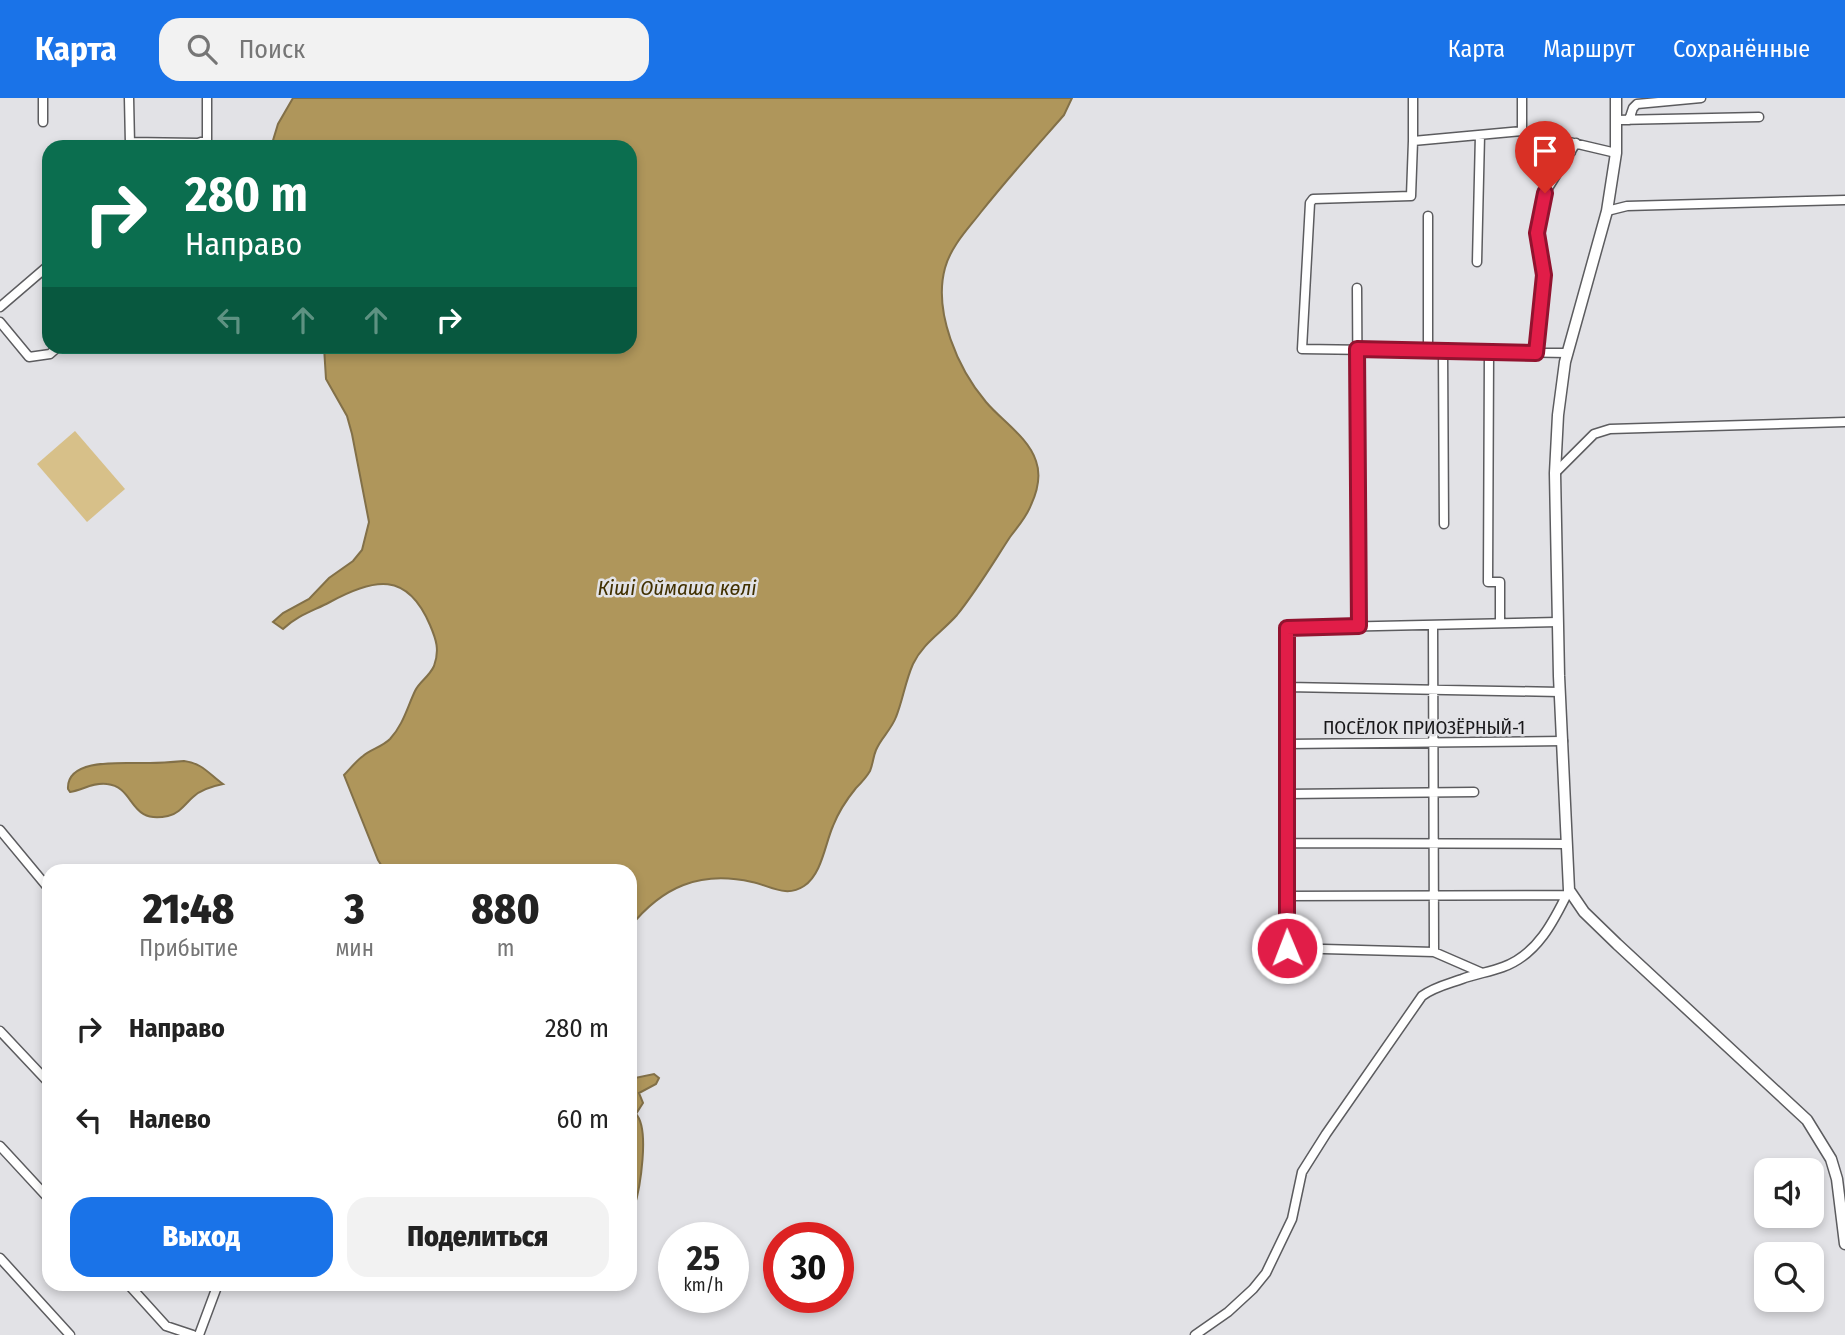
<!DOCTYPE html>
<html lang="ru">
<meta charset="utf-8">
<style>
body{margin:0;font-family:"Fira Sans Condensed",sans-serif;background:#f2f2f2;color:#222;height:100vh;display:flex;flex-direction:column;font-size:26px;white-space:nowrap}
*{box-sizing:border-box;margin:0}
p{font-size:23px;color:#767676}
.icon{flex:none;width:38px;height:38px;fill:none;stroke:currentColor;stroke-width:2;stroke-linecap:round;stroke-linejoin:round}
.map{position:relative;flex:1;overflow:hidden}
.side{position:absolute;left:42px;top:766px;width:595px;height:427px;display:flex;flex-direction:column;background:#fff;border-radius:21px;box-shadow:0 4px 10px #0003}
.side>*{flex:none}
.top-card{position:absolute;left:42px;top:42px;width:595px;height:214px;border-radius:21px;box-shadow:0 4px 10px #0003;background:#0b6e4f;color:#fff;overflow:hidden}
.fabs{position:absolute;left:1754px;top:1060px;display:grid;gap:14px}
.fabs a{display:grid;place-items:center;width:70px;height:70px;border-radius:14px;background:#fff;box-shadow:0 4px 10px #0003;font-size:35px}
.speed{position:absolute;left:658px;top:1124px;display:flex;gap:14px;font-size:35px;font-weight:700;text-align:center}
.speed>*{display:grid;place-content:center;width:91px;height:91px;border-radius:50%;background:#fff;box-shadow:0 4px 10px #0003;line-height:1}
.speed small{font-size:18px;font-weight:400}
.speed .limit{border:10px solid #d22;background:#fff;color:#111}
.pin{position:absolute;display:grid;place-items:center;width:60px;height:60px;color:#fff;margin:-72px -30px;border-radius:50% 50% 50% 0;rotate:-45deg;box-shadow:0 0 7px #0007}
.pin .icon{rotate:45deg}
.me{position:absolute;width:77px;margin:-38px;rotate:359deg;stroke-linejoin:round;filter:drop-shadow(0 0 5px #0008)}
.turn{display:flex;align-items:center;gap:24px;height:147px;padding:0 28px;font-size:32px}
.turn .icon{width:91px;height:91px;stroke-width:2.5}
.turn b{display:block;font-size:49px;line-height:60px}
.lanes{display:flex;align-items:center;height:66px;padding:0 28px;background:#0003;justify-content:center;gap:35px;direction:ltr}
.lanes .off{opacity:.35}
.eta{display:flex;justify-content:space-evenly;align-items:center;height:119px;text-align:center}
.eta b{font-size:42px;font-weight:800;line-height:49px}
.action{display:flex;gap:14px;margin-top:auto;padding:14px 28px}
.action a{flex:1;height:80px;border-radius:21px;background:#1a73e8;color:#fff;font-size:28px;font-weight:800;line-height:80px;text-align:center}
.action a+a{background:#f2f2f2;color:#222}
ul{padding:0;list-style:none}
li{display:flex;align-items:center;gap:21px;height:91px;padding:0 28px}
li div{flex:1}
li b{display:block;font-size:26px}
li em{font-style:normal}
header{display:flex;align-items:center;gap:42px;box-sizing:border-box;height:98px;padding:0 35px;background:#1a73e8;color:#fff}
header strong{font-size:33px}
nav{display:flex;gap:38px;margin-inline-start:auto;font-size:24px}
.search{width:490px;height:63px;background:#f2f2f2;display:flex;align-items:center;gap:18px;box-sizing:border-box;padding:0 24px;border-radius:21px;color:#767676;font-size:26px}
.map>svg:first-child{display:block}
.green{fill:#d7c089}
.water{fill:#af965b;stroke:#827048;stroke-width:2}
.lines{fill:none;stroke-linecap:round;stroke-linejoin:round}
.minor-casing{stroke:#5c5c5f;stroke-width:11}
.tertiary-casing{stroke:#5c5c5f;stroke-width:13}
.minor{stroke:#fff;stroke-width:8}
.tertiary{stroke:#fff;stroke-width:10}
.route-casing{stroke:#92132f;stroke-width:18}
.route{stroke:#e11d48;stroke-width:12}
.labels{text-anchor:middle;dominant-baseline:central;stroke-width:5;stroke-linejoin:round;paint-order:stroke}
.street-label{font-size:19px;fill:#19181a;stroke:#e2e2e6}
.water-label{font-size:21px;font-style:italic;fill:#413000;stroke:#e2e2e6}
</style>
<header>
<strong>Карта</strong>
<div class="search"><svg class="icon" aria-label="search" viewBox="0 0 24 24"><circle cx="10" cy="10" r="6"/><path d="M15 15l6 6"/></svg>Поиск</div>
<nav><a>Карта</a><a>Маршрут</a><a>Сохранённые</a></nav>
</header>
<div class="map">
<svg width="1845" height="1237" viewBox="0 0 1845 1237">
<rect width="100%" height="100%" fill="#e2e2e6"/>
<path class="green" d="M75,333l50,58 -38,33 -50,-58z"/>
<path class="water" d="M293,0h779l-8,17c-28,32 -56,63 -83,97 -13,17 -30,34 -36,56 -12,44 13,101 41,134 16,19 42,35 50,59 5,14 1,31 -5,44 -5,13 -13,21 -21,32 -17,26 -33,53 -53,78 -15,17 -34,28 -44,49 -8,18 -10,36 -17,53 -5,13 -15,21 -20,33 -3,7 -3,14 -6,21 -4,7 -9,12 -14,17 -9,11 -18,25 -23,38 -8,18 -11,48 -29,60 -18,12 -33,0 -52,-4 -52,-12 -90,5 -122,45v-55l-245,-1 -7,-11 -34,-85c6,-6 12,-14 19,-19 8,-7 19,-9 27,-17 13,-14 17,-31 25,-48 4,-9 14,-14 19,-25 6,-16 2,-27 -4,-41 -23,-54 -56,-47 -100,-23 -17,9 -32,13 -47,27l-10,-7 10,-9 26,-14 20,-21 24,-17 9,-11 7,-28 -17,-88 -5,-18 -21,-37 -2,-32 306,-1v-199h-359l7,-23z
M184,663c18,2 25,13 39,23 -10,2 -23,6 -30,13 -7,6 -14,17 -25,19 -40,9 -32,-29 -61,-32 -14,-2 -24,6 -37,8l-2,-3c-2,-33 61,-25 82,-26 12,0 23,-1 34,-2z
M654,976l5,4 -3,6 -17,9 4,10 -7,11c14,15 4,75 -2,94l-4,3v-132z"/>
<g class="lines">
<defs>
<path id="minor" d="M43,0v24
M129,0l1,46
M1413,0v43l109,-10 94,22
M1522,0v33
M1616,22l143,-3
M1629,22l4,-12 4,-4 64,-6
M1413,43l-2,55 -98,3 -3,4 -8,146 266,4
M130,44l68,1 9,-3v-42
M1532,49l39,5
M1607,113l20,-5 218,-6
M1428,118v135
M1477,164l3,-127
M1357,190l2,339
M0,209l49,-42
M0,224l29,35 21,-3 9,-8
M1443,253l1,173
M1489,254l-1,230h12v41
M1536,255l8,-78 -7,-41 8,-41 31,-50
M1555,375l39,-39 16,-5 235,-7
M1433,527l1,327
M1287,589l273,5
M1286,646l277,-3
M1286,696l188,-2
M0,732l49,59
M1287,745l280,1
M1286,798l280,-1
M1480,874l-46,-20 -147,-4v-320l271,-6
M0,933l49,52
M0,1048l49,53
M0,1160l70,77
M128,1186l38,42 27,9
M199,1237l19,-51
M1195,1237l33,-23 25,-23 13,-16 26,-54 10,-47 24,-38 96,-138c12,-9 26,-12 40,-17 13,-5 28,-7 41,-12 34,-12 51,-46 66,-77"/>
<path id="tertiary" d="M1616,0v55l-9,58 -42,151 -7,53 -3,58 4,203 10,214 15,22 33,32 190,176 24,39 6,20 8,65"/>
</defs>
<use href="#minor" class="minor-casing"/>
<use href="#tertiary" class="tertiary-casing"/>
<use href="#minor" class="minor"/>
<use href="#tertiary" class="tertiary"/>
</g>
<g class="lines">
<defs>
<path id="route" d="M1287,850v-320l72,-2 -2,-277 179,4 8,-78 -7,-42 8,-40"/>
</defs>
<use href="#route" class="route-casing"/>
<use href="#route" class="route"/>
</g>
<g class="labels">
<g class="street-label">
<text x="1424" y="629">ПОСЁЛОК ПРИОЗЁРНЫЙ-1</text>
</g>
<g class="water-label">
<text x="677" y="490">Кіші Оймаша көлi</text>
</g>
</g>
</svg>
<div class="fabs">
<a><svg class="icon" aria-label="sound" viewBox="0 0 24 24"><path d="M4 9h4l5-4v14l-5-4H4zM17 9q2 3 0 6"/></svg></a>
<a><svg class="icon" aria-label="search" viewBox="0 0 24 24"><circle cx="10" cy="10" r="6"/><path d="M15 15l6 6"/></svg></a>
</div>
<div class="speed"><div>25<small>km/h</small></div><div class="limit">30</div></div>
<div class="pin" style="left:1545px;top:95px;background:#d93025"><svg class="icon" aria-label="arrive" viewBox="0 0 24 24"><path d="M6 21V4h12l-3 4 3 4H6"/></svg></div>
<svg class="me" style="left:1287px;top:850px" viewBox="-20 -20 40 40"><circle r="17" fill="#e11d48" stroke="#fff" stroke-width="3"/><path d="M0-11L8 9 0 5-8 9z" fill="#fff"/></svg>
<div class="top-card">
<div class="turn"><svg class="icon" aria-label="right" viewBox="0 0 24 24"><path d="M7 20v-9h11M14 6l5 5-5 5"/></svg><div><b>280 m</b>Направо</div></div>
<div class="lanes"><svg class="icon off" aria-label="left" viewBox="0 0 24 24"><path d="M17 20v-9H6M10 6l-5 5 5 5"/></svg><svg class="icon off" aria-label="ahead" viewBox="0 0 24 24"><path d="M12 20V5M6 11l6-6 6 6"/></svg><svg class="icon off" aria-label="ahead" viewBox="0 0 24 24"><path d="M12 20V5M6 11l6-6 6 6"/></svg><svg class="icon" aria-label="right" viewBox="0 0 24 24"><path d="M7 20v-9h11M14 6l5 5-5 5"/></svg></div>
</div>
<section class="side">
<div class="eta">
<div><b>21:48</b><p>Прибытие</p></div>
<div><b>3</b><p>мин</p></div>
<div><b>880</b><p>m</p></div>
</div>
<ul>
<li><svg class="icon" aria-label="right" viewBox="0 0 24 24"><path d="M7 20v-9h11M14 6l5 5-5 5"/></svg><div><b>Направо</b></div><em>280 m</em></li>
<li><svg class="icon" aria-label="left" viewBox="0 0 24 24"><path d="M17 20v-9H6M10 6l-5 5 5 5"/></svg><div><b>Налево</b></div><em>60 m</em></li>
</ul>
<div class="action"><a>Выход</a><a>Поделиться</a></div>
</section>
</div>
